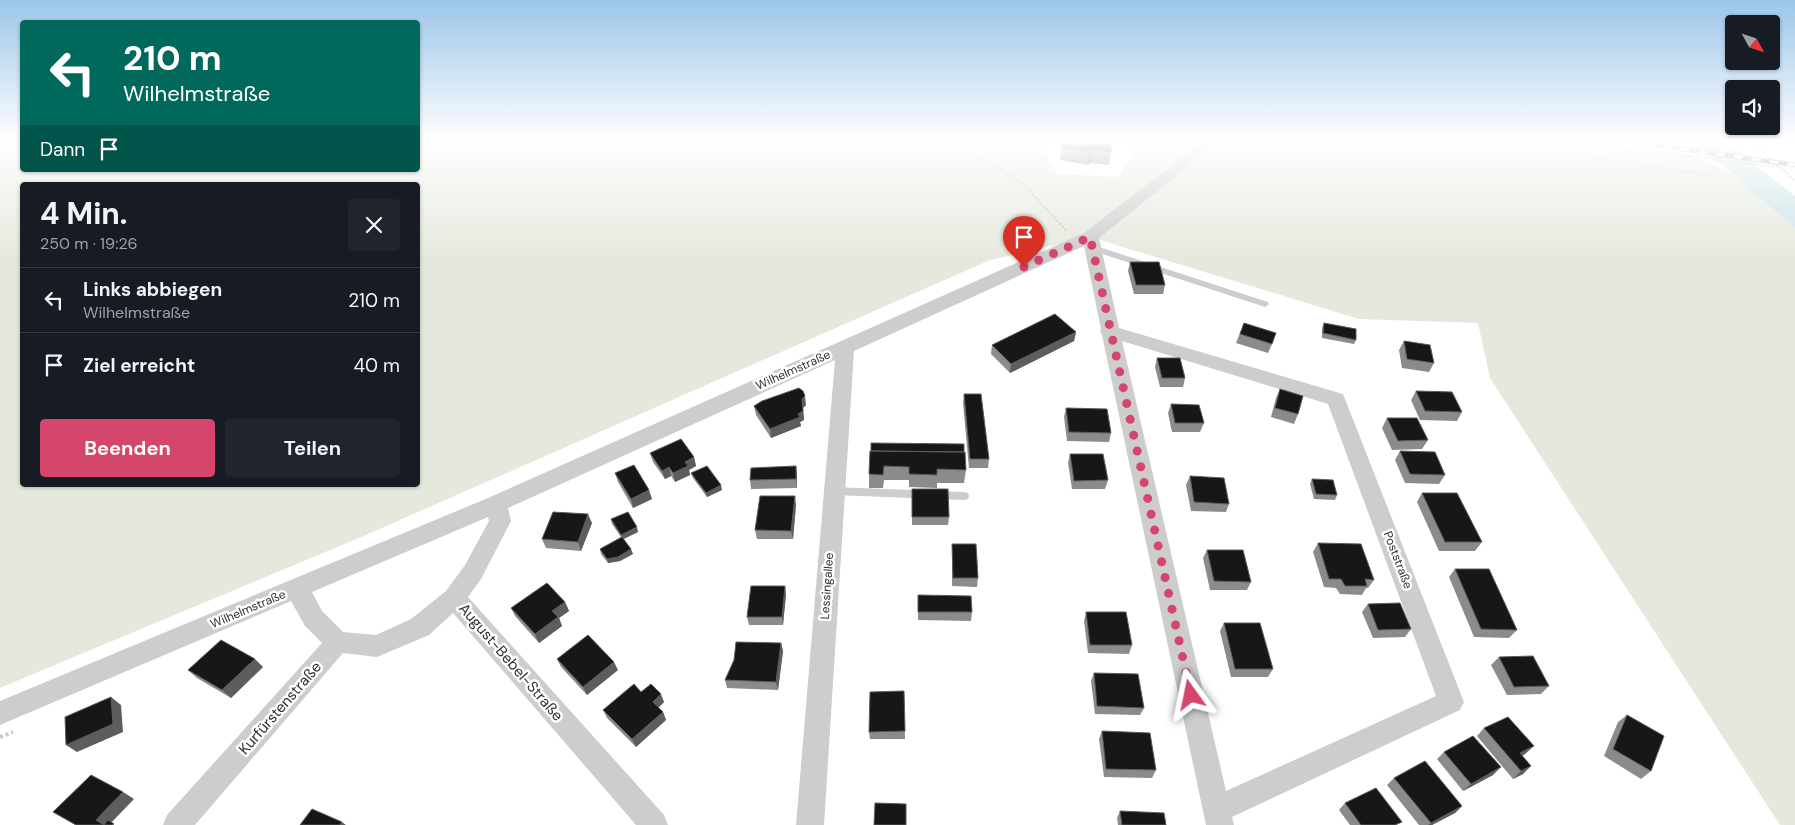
<!DOCTYPE html>
<html lang="de">
<meta charset="utf-8">
<style>
body{margin:0;font-family:"DM Sans",sans-serif;background:#20242c;color:#f1f3f6;height:100vh;display:flex;flex-direction:column;font-size:19px;white-space:nowrap}
*{box-sizing:border-box;margin:0}
p{font-size:16px;color:#9ea1a6}
.icon{flex:none;width:28px;height:28px;fill:none;stroke:currentColor;stroke-width:2;stroke-linecap:round;stroke-linejoin:round}
.map{position:relative;flex:1;overflow:hidden}
.details{position:absolute;left:20px;top:182px;width:400px;height:305px;display:flex;flex-direction:column;background:#171b24;border-radius:5px;box-shadow:0 1px 4px #0004}
.details>*{flex:none}
.banner{position:absolute;left:20px;top:20px;width:400px;height:152px;border-radius:5px;box-shadow:0 1px 4px #0004;background:#00695c;color:#fff;overflow:hidden}
.needle{width:32px;rotate:130deg}
.buttons{position:absolute;left:1725px;top:15px;display:grid;gap:10px}
.buttons a{display:grid;place-items:center;width:55px;height:55px;border-radius:5px;background:#171b24;box-shadow:0 1px 4px #0004;font-size:25px}
.pin{position:absolute;display:grid;place-items:center;width:42px;height:42px;color:#fff;margin:-51px -21px;border-radius:50% 50% 50% 0;rotate:-45deg;box-shadow:0 0 5px #0007}
.pin .icon{rotate:45deg}
.me{position:absolute;width:55px;margin:-28px;rotate:348deg;stroke-linejoin:round;filter:drop-shadow(0 0 4px #0008)}
.turn{display:flex;align-items:center;gap:18px;height:105px;padding:0 20px;font-size:22px}
.turn .icon{width:65px;height:65px;stroke-width:2.5}
.turn b{display:block;font-size:35px;line-height:42px}
.then{display:flex;align-items:center;height:48px;padding:0 20px;background:#0003;gap:10px;font-size:19px}
.round{display:grid;place-items:center;flex:none;width:52px;height:52px;border-radius:5px;background:#20242c}
.overview{display:flex;align-items:center;justify-content:space-between;height:85px;padding:0 20px}
h1{font-size:30px;font-weight:700;line-height:38px}
.primary-button{display:flex;gap:10px;margin-top:auto;padding:10px 20px}
.primary-button a{flex:1;height:58px;border-radius:5px;background:#d4466b;color:#fff;font-size:20px;font-weight:700;line-height:58px;text-align:center}
.primary-button a+a{background:#20242c;color:#f1f3f6}
ul{padding:0;list-style:none}
li{display:flex;align-items:center;gap:15px;height:65px;padding:0 20px;border-top:1px solid #363941}
li div{flex:1}
li b{display:block;font-size:19px}
li em{font-style:normal}
.map>svg:first-child{display:block}
.green{fill:#e5e9dd;fill-rule:evenodd}
.water{fill:#cbe2e7}
.lines{fill:none;stroke-linecap:round;stroke-linejoin:round}
.path-far1{stroke:#cacaca;stroke-width:2.5;stroke-dasharray:2 2;stroke-linecap:butt}
.path{stroke:#cacaca;stroke-width:4;stroke-dasharray:3 3;stroke-linecap:butt}
.service{fill:#cdcdcd;fill-rule:evenodd}
.minor{fill:#cdcdcd;fill-rule:evenodd}
.rail-casing{stroke:#858585;stroke-width:4.5}
.rail{stroke:#fff;stroke-width:3;stroke-dasharray:9;stroke-linecap:butt}
.path-bridge{stroke:#cacaca;stroke-width:2.5;stroke-dasharray:2 2;stroke-linecap:butt}
.wall{fill:#8b8b8b}
.shaded-wall{fill:#5d5d5d}
.building{fill:#171717;stroke:#5d5d5d}
.route{stroke:#d4466b;stroke-width:9;stroke-dasharray:0 16.2}
.labels{text-anchor:middle;dominant-baseline:central;stroke-width:5;stroke-linejoin:round;paint-order:stroke}
.street-label{font-size:12px;fill:#303030;stroke:#fff}
.near-street-label{font-size:15px;fill:#303030;stroke:#fff}
</style>
<div class="map">
<svg width="1795" height="825" viewBox="0 0 1795 825">
<rect width="100%" height="100%" fill="#fff"/>
<path class="green" d="M0,141h22v29h396v-29h620l19,33 62,3 21,-36h452l100,14 43,20 14,15 46,37v598h-15l-290,-447 -12,-55 -119,-4 -269,-82 -100,23 -624,275 -366,153zM22,185h396v300h-396z"/>
<path class="water" d="M1687,141h41l25,23 42,32v31l-46,-37 -14,-15z"/>
<g class="lines">
<path class="path-far1" d="M948,141l73,41 46,49
M1252,141l93,6 53,-6
M1535,141l24,12 152,22
M1553,141l143,16
M1751,141l44,40
M1779,167l16,2"/>
<path class="path" d="M0,737l13,-5"/>
<path class="service" d="M1093,245l175,57 1,2 -4,3 -3,-1 -172,-56v-4z
M834,487l130,5 4,1 1,3 -1,3 -4,1 -130,-5 -4,-1 -1,-3 1,-3z"/>
<path class="minor" d="M1204,141h16l-121,97 20,90 224,66 121,308 -4,8 -228,107 2,8h-28l-104,-490 -2,-4 1,-2 -17,-83 -230,105 -30,474h-28l39,-465 -327,148 3,13 -30,58 -13,18 196,218 4,10h-32l-183,-212 -24,22 -52,22 -34,-4 -148,172h-32l4,-10 155,-172 -17,-17 -14,-25 -291,124v-24l488,-203 596,-265zM1122,341l206,63 108,292 -210,95zM488,517l1,4 -24,44 -19,26 -35,28 -35,16 -33,-3 -21,-21 -10,-19z"/>
<defs>
<path id="rail" d="M1627,141l168,24"/>
</defs>
<use href="#rail" class="rail-casing"/>
<use href="#rail" class="rail"/>
<path class="path-bridge" d="M1696,157l83,10"/>
</g>
<path class="wall" d="M1063,141l48,11 -2,13 -19,-2 -2,2 -28,-5z
M1130,262l35,23 -2,9h-29l-6,-23z
M1244,323l28,21 -4,9 -32,-10z
M1324,323l32,17 -2,4 -32,-6v-10z
M1076,332l-2,9 -64,32 -19,-19 1,-9z
M1404,341l30,22 -5,9 -27,-4 -3,-18z
M1157,358l28,20 -2,9h-23l-5,-20z
M1280,389l18,25 -4,10 -23,-7 5,-19z
M1416,391l46,21 -5,9 -37,-1 -9,-20z
M964,394l25,65 -1,9h-19l-6,-65z
M1171,404l33,19 -4,9h-28l-4,-19z
M806,405l-3,3 1,12 -4,2 1,4 -30,12 -15,-23 -2,-9z
M1066,408l45,25 -2,9 -42,-1 -3,-24z
M1387,418l41,22 -6,9 -30,1 -10,-22z
M870,451l96,19 -2,13h-27v5l-28,-1v-7h-25l-1,8h-14v-14z
M1400,451l45,24 -6,9 -34,-1 -10,-23z
M650,453l44,4 2,9 -7,4 1,5 -15,7 -4,-6 -6,3 -12,-17z
M1070,454l38,26 -3,9h-33l-4,-26z
M796,466l1,9v13l-46,1 -1,-9z
M615,473l37,26 -19,9 -15,-26z
M691,473l31,17 -15,7 -14,-19z
M1190,476l39,28 -3,8 -35,-1 -5,-26z
M1312,479l25,16 -2,5 -21,-1 -4,-15z
M912,489l37,28 -1,8h-36z
M1422,493l60,49 -7,9h-36l-22,-49z
M796,505l-3,34h-36l-2,-9z
M611,519l27,13 -14,7 9,15 -13,7 -12,2 -7,-9 -1,-5 21,-12 -9,-13z
M592,523l-11,28 -35,-3 -4,-9z
M1318,543l56,37 -6,8h-2l-4,7 -22,-1 -4,-6 -12,-1 -11,-35z
M952,544l26,34 -1,9 -25,-1z
M1207,550l44,32 -4,8h-37l-7,-32z
M1455,569l62,61 -8,8 -35,-1 -25,-60z
M785,586l1,8 -3,31h-34l-2,-8z
M918,595l54,17 -1,9 -53,-1z
M565,602l4,9 -10,7 3,8 -23,17 -24,-27 -4,-8z
M1368,604l43,25 -6,8 -32,1 -11,-26z
M1086,612l46,33 -3,9 -41,-1 -4,-32z
M1224,623l49,46 -5,8h-37l-11,-46z
M781,643l2,8 -5,39 -51,-2 -2,-8z
M1499,657l50,29 -8,8 -34,1 -16,-30z
M557,659l61,11 -31,25 -26,-28z
M263,667l-32,31 -34,-20 -9,-8z
M1094,673l50,35 -4,7 -45,-1 -4,-33z
M904,691l1,48h-35l-1,-7z
M641,692l23,10 -6,6 5,4 3,8 -30,27 -29,-29 -4,-8z
M1627,715l24,56 -10,8 -37,-23 14,-34z
M1484,728l41,26 -3,2 1,18 -10,5 -36,-43z
M1102,731l54,39 -4,8 -48,-1 -5,-38z
M1444,752l49,23 -30,16 -26,-32z
M1394,778l68,28 -7,7 -23,12h-13l-32,-40z
M1345,803l53,22h-48l-11,-15z
M1120,811l46,14h-48l-1,-7z"/>
<path class="shaded-wall" d="M1092,150l-2,13 -2,2 2,-13z
M1076,332l-2,9 -64,32 1,-9z
M805,396l1,9 -3,3 1,12 -4,2 1,4 -30,12 -1,-9 28,-15 4,-15z
M694,457l2,9 -7,4 1,5 -15,7 -2,-9 12,-11z
M796,466l1,9v13l-1,-9z
M669,467l2,9 -6,3 -3,-8z
M721,485l1,5 -15,7 -1,-4z
M649,490l3,9 -19,9 -2,-9z
M795,496l1,9 -3,34 -2,-8z
M588,514l4,9 -11,28 -3,-9z
M637,527l1,5 -15,7 -2,-4z
M631,549l2,5 -13,7 -12,2 -1,-4z
M785,586l1,8 -3,31 -1,-8z
M565,602l4,9 -10,7 3,8 -23,17 -4,-9 17,-23z
M781,643l2,8 -5,39 -2,-8z
M255,659l8,8 -32,31 -9,-8z
M614,662l4,8 -31,25 -4,-8z
M661,694l3,8 -8,8 -3,-8z
M111,697l10,8 2,27 -46,20 -11,-7z
M663,712l3,8 -30,27 -4,-8z
M1534,746l-9,8 -13,7 8,-8z
M1531,766l-8,8 -10,5 8,-8z
M1501,767l-8,8 -30,16 8,-7z
M123,792l11,7 -25,26h-6l-7,-5z
M1462,806l-7,7 -23,12h-4l3,-2z
M342,822l4,3h-6z"/>
<path class="building" d="M1063,141h49l-1,11 -19,-2 -2,2 -28,-4z
M1130,262h29l6,23h-29z
M1055,314l21,18 -65,32 -19,-19z
M1244,323l32,10 -4,11 -32,-10z
M1324,323l32,6v11l-33,-7z
M1404,341l26,4 4,18 -27,-4z
M1157,358h23l5,20h-23z
M799,388l4,3 2,5 -3,3 1,12 -5,3 2,3 -30,12 -16,-23 8,-5z
M1280,389l23,7 -5,18 -23,-6z
M1416,391l36,1 10,20 -37,-1z
M964,394h17l8,65h-19z
M1171,404l28,1 5,18h-29z
M1066,408l41,1 4,24 -42,-1z
M1387,418h30l11,22 -30,1z
M681,439l13,18 -9,5 3,4 -15,7 -4,-6 -7,4 -12,-18z
M871,443l93,1v8l-93,-1z
M870,451l95,1 1,18 -29,-1v6l-28,-1v-7l-25,-1 -1,9 -14,-1z
M1400,451l35,1 10,23 -35,-1z
M1070,454h33l5,26 -34,1z
M634,465l15,25 -18,9 -16,-26z
M707,466l14,19 -15,8 -15,-20z
M796,466v13l-46,1 1,-12z
M1190,476l34,2 5,26 -35,-2z
M1312,479l21,1 4,15 -21,-1z
M912,489h36l1,28h-37z
M1422,493h35l25,49h-37z
M760,496h35l-4,35 -36,-1z
M553,512l35,2 -10,28 -36,-3z
M628,512l9,15 -16,8 -10,-16z
M622,537l9,12 -13,8 -11,2 -7,-10z
M1318,543l43,1 13,36 -9,-1 2,7h-22l-4,-7h-12z
M952,544h24l2,34h-25z
M1207,550h36l8,32 -37,-1z
M1455,569h34l28,61 -36,-1z
M547,583l18,19 -13,9 6,6 -23,17 -24,-26z
M751,586h34l-3,31h-35z
M918,595l53,1 1,16h-54z
M1400,603l11,26 -33,1 -10,-26z
M1086,612h40l6,33h-42z
M1224,623h36l13,46h-38z
M588,635l26,27 -31,25 -26,-28z
M221,640l34,19 -33,31 -34,-20z
M736,642l45,1 -5,39 -51,-2 9,-20z
M1533,656l16,30 -35,1 -15,-30z
M1094,673l44,1 6,34 -47,-2z
M634,684l7,8 10,-8 10,10 -8,8 10,10 -31,27 -29,-29z
M904,691l1,40 -36,1 1,-40z
M111,697l2,27 -47,21 -1,-28z
M1627,715l37,21 -13,35 -38,-22z
M1508,717l26,29 -14,7 11,13 -10,5 -37,-43z
M1102,731l48,2 6,37 -50,-1z
M1473,736l28,31 -30,17 -27,-32z
M1425,761l37,45 -31,17 -37,-45z
M91,775l32,17 -27,28 8,5h-28l-23,-13z
M1376,788l26,34 -7,3h-34l-16,-22z
M875,803l31,1v21h-32z
M312,809l30,13 -2,3h-40z
M1120,811l44,2 2,12h-44z
M108,820l6,4 -2,1h-8z"/>
<linearGradient id="sky" x2="0" y2="1"><stop stop-color="#9cc6e8"/><stop offset="0.55" stop-color="#fff"/><stop offset="1" stop-color="#fff" stop-opacity="0"/></linearGradient>
<rect width="1795" height="257" fill="url(#sky)"/>
<g class="lines">
<path class="route" d="M1024,267l66,-30 101,458"/>
</g>
<g class="labels">
<g class="street-label">
<text transform="translate(793 370) rotate(-24)">Wilhelmstraße</text>
<text transform="translate(1398 560) rotate(69)">Poststraße</text>
<text transform="translate(827 586) rotate(-86)">Lessingallee</text>
<text transform="translate(248 609) rotate(-23)">Wilhelmstraße</text>
</g>
<g class="near-street-label">
<text transform="translate(511 662) rotate(49)">August-Bebel-Straße</text>
<text transform="translate(280 708) rotate(-49)">Kurfürstenstraße</text>
</g>
</g>
</svg>
<div class="buttons">
<a><svg class="needle" viewBox="-14 -14 28 28"><path d="M0-13l5 13h-10z" fill="#e53935"/><path d="M0 13l5-13h-10z" fill="#9ea1a6"/></svg></a>
<a><svg class="icon" aria-label="sound" viewBox="0 0 24 24"><path d="M4 9h4l5-4v14l-5-4H4zM17 9q2 3 0 6"/></svg></a>
</div>
<div class="pin" style="left:1024px;top:267px;background:#d93025"><svg class="icon" aria-label="arrive" viewBox="0 0 24 24"><path d="M6 21V4h12l-3 4 3 4H6"/></svg></div>
<svg class="me" style="left:1191px;top:695px" viewBox="-20 -20 40 40"><path d="M0-17L14 15 0 8-14 15z" fill="#d4466b" stroke="#fff" stroke-width="4"/></svg>
<div class="banner">
<div class="turn"><svg class="icon" aria-label="left" viewBox="0 0 24 24"><path d="M17 20v-9H6M10 6l-5 5 5 5"/></svg><div><b>210 m</b>Wilhelmstraße</div></div>
<div class="then">Dann<svg class="icon" aria-label="arrive" viewBox="0 0 24 24"><path d="M6 21V4h12l-3 4 3 4H6"/></svg></div>
</div>
<section class="details">
<div class="overview"><div><h1>4 Min.</h1><p>250 m · 19:26</p></div><a class="round"><svg class="icon" aria-label="close" viewBox="0 0 24 24"><path d="M6 6l12 12M18 6L6 18"/></svg></a></div>
<ul>
<li><svg class="icon" aria-label="left" viewBox="0 0 24 24"><path d="M17 20v-9H6M10 6l-5 5 5 5"/></svg><div><b>Links abbiegen</b><p>Wilhelmstraße</p></div><em>210 m</em></li>
<li><svg class="icon" aria-label="arrive" viewBox="0 0 24 24"><path d="M6 21V4h12l-3 4 3 4H6"/></svg><div><b>Ziel erreicht</b></div><em>40 m</em></li>
</ul>
<div class="primary-button"><a>Beenden</a><a>Teilen</a></div>
</section>
</div>
